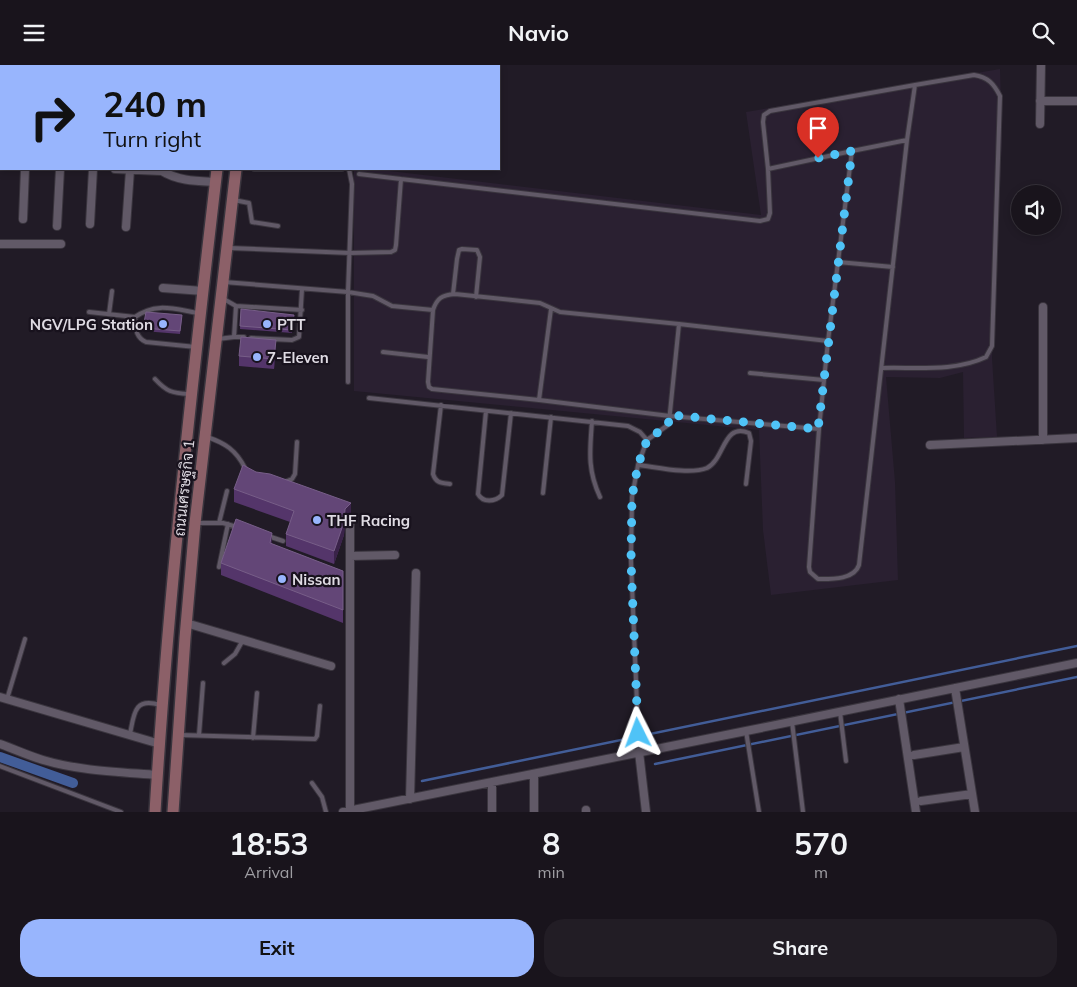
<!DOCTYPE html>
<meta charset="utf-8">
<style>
body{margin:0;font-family:Mulish,Sarabun,sans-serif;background:#221d25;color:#f1f3f6;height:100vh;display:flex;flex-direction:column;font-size:19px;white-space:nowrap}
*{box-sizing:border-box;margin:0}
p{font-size:16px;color:#9f9ea3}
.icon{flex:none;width:28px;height:28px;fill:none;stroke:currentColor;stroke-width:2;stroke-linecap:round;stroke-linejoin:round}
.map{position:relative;height:747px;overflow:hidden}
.panel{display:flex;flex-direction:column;background:#19141c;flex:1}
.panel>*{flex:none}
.guide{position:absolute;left:0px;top:0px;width:500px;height:105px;box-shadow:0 2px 8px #0003,0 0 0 1px #37333b;background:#98b5fd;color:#111;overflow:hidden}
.tools{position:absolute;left:1011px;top:120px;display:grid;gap:10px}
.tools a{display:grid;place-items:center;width:50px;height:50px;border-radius:50%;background:#19141c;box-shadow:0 2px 8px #0003,0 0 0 1px #37333b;font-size:25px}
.pin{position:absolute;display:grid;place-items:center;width:42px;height:42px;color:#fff;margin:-51px -21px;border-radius:50% 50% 50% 0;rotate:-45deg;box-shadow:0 0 5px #0007}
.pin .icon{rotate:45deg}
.me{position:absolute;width:55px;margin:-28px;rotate:357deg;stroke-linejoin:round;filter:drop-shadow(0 0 4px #0008)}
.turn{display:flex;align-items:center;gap:18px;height:105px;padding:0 20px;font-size:22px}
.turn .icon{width:65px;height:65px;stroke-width:2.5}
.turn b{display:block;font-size:35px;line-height:42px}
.eta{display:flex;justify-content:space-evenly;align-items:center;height:85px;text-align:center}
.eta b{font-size:30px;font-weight:700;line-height:35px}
.cta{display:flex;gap:10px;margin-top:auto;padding:10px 20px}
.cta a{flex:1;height:58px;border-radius:20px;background:#98b5fd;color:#111;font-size:20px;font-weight:700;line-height:58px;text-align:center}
.cta a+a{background:#221d25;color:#f1f3f6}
header{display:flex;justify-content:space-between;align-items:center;height:65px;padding:0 20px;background:#19141c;font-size:22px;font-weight:700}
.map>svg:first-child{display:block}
.built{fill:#2a2031}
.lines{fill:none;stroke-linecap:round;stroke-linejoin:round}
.stream{stroke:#425d98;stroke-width:2.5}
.canal{stroke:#425d98;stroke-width:10}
.lane-casing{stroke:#3a353e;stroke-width:6}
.street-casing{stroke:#3a353e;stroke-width:10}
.secondary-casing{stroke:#3a353e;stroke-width:14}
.lane{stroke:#615967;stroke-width:4}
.street{stroke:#615967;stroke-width:8}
.secondary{stroke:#8c6068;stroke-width:11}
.wall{fill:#54356a}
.shaded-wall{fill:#3a2349}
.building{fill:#634677;stroke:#775e88}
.route{stroke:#4fc3f7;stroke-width:9;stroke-dasharray:0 16.2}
.poi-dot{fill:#98b5fd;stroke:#18121d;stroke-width:2}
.labels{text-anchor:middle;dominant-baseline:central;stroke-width:4.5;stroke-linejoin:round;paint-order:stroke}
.poi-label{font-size:15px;font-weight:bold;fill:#dfdbe3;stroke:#18121d;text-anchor:start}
.street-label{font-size:15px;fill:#dfdbe3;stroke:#18121d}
</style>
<header><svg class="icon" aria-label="menu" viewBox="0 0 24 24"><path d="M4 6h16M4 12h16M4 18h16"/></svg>Navio<svg class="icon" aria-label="search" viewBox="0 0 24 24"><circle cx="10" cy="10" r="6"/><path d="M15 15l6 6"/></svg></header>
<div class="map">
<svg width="1077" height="747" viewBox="0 0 1077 747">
<rect width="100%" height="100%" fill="#211b26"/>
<path class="built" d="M1000,4l2,70 -10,219 5,79 -33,1 -1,-66 -23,6 -54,-1 9,105 3,98 -127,15 -8,-65 -4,-100 -405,-39v-222h19l388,46 -15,-103z"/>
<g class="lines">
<path class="stream" d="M655,699l422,-87
M422,716l655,-135"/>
<path class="canal" d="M0,692l73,26"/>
<defs>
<path id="lane" d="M264,1v-1
M254,104h88
M768,104l-5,-47 1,-7 6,-4 145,-26
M359,109l42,5
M234,135l15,3 3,19 26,4
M229,183l121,5 41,-1 4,-2 1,-5 5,-66 359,42 8,-2 2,-6 -2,-44 84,-18
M838,197l55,5
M224,217l124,10 4,-108 -3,-15
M453,229l4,-35 2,-9 3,-1 15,1 3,7 -4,40
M236,241l66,4
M551,244l-12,91 131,16 149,13
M433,245c4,-12 9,-15 22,-16l85,9 20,9 119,12
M89,247l46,5
M109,249l3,-23
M234,272h10
M251,273l41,2 7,-3 3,-48
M218,274l16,-2 2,-31 -14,-8
M828,276l-9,88 -10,138 1,5 8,7c13,0 36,1 41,-14l48,-425
M196,282l-50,-5c-11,-5 -10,-14 -11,-25 21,-15 39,-8 63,-4
M383,287l45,5
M750,308l74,7
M155,314c12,13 17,14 34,15
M348,317v-90l25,4 19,10 41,4 -5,72 1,5 3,2 107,11
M369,333l259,28 12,6 7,8
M441,340l-8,69c3,9 8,9 17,10
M486,346l-8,83c5,9 17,8 24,1l9,-82
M592,356c-2,29 -5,48 8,76
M207,372c18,6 29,13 38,31
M638,400c18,2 51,10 69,3 18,-9 16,-46 42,-35l2,8 -5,43
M285,417l7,-3 3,-5 2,-32
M543,428l8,-76
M197,458h26l14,4
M219,458l8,-32
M268,471l15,5
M219,502l9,-43
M224,598l11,-9 8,-14
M7,634l18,-60
M840,647l6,49
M792,657l11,90
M746,666l13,81
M130,669c4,-20 4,-37 30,-29
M180,670l135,4 2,-3 3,-30
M199,670l4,-52
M253,673l4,-45
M639,687l-8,-191 1,-64 6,-32 9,-25 21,-15 1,-3 10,-98 149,17 24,-190 55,-11 8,-55 59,-10c14,2 20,9 26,21l-8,250 -6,11c-31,15 -70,10 -104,11
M0,701l121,46
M312,718l10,14 4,15"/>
<path id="street" d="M1040,36h37
M1040,59l1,-59
M0,98h1
M115,104l47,2 6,-2
M162,106c16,10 35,10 54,11
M23,154l2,-50
M90,159l3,-55
M57,161l3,-57
M126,162l4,-57
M0,179h61
M163,223l40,3
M1043,242v133
M930,380l147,-7
M350,491l45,-1
M186,558l145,43
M955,623l20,124
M0,632l160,47
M899,634l17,113
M0,679c14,5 29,12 43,16 37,11 76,12 114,15
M639,687l7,60
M914,690l50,-8
M410,734l6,-226
M921,736l51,-7
M350,745v-286
M586,745v2
M343,747l403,-81 331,-68
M492,747v-30
M534,747v-38"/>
<path id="secondary" d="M229,1v-1
M246,1v-1
M155,747c13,-215 37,-429 62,-643
M173,747l12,-174 10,-115 41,-354"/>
</defs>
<use href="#lane" class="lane-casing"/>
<use href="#street" class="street-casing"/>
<use href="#secondary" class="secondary-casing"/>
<use href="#lane" class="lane"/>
<use href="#street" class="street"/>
<use href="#secondary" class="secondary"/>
</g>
<path class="wall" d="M241,244l53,9 -2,15 -52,-4z
M182,253l-2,16 -37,-3v-3z
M276,284l-2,20 -35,-3v-10z
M256,407l95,44 -6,6 -1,13 -10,29 -48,-18v-12l4,-12 -56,-20v-13z
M272,479l71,27v52l-122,-48v-12z"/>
<path class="shaded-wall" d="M276,275v9l-2,20v-10z
M351,438v13l-6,6 -1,13 -10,29v-13l11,-42z
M272,468v12l-2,-2z"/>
<path class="building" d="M241,244l53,6 -2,15 -52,-4z
M146,247l36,3 -2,16 -37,-3z
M241,272l35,3 -2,19 -35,-3z
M243,400l13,7 14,2 81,29 -6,6 -1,13 -10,29 -48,-17 8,-23 -60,-22z
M236,454l36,14 -2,10 73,28v39l-122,-47z"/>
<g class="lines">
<path class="route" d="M638,668l-7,-172 1,-64 6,-32 9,-25 21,-15 2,-10 148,14 34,-278 -34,7"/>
</g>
<g class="poi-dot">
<circle cx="163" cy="259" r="5"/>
<circle cx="267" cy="259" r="5"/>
<circle cx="257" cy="292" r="5"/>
<circle cx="317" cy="455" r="5"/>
<circle cx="282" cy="514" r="5"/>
</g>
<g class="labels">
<g class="poi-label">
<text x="153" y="259" text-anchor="end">NGV/LPG Station</text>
<text x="277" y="259">PTT</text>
<text x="267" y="292">7-Eleven</text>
<text x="327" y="455">THF Racing</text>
<text x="292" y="514">Nissan</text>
</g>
<g class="street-label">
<text transform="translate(184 423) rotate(-84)">ถนนเศรษฐกิจ 1</text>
</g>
</g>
</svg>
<div class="tools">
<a><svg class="icon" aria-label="sound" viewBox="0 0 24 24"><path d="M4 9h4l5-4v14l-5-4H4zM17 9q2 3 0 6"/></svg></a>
</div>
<div class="pin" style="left:818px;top:93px;background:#d93025"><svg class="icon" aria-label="arrive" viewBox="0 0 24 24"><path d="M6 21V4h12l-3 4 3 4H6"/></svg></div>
<svg class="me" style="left:638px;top:668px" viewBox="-20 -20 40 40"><path d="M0-17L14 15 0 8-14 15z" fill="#4fc3f7" stroke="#fff" stroke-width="4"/></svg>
<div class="guide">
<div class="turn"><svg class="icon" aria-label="right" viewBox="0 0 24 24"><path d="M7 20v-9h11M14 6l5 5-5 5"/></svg><div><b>240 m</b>Turn right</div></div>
</div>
</div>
<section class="panel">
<div class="eta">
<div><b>18:53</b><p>Arrival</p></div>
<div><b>8</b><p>min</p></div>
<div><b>570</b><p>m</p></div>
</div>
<div class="cta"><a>Exit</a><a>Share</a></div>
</section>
